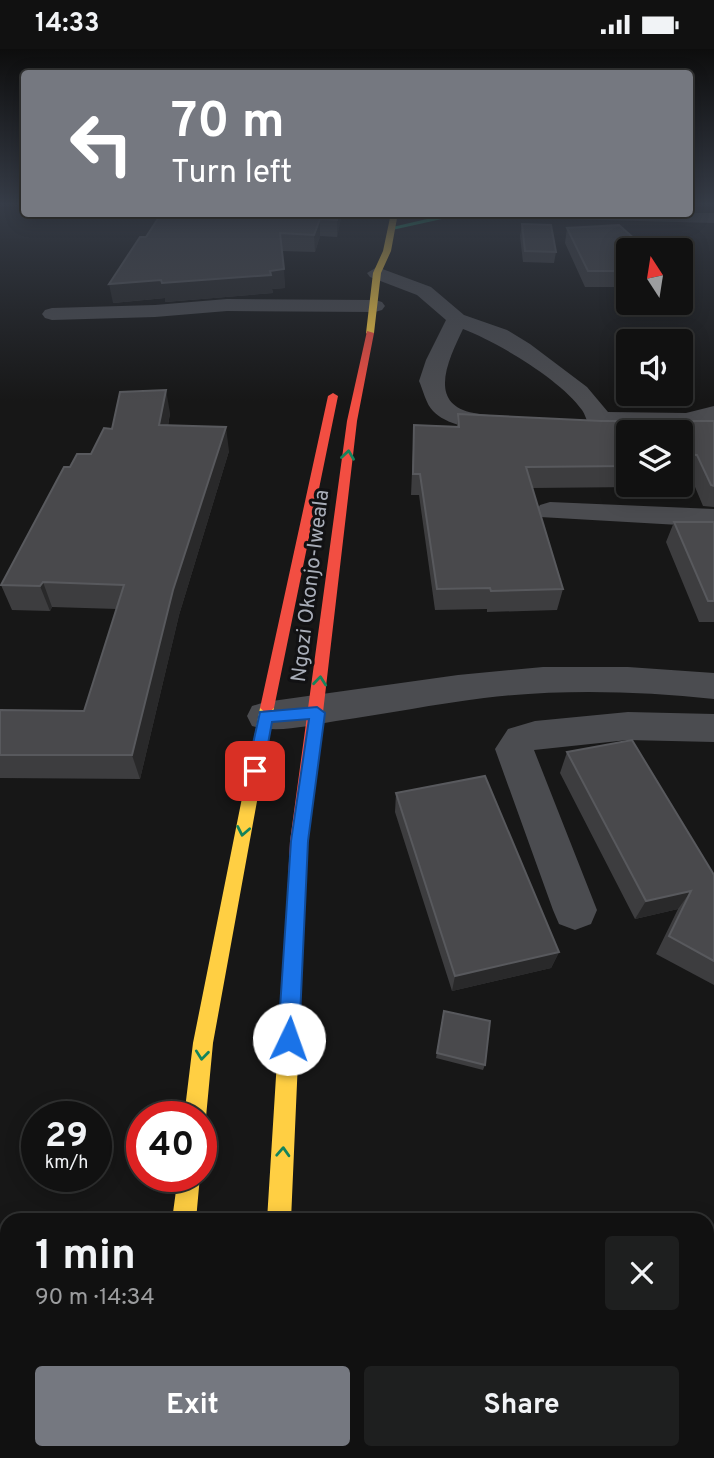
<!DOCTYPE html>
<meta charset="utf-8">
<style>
body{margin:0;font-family:Overpass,sans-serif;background:#1e1f1f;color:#f1f3f6;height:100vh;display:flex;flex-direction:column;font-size:26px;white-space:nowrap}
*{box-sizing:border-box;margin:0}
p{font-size:23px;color:#9c9d9f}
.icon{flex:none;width:38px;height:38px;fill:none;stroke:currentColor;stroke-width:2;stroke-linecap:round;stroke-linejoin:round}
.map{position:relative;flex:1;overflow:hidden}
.side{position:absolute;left:0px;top:1164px;width:714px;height:247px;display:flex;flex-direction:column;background:#111;border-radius:21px 21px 0 0;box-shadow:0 4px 18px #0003,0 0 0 2px #303131}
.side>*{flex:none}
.top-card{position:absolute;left:21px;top:21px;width:672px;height:147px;border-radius:7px;box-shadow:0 4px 18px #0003,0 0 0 2px #303131;background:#757880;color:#fff;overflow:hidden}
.needle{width:46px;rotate:348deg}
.tools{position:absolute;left:616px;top:189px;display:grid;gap:14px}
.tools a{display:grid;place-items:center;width:77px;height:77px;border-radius:7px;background:#111;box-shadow:0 4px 18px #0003,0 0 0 2px #303131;font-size:35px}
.speed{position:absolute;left:21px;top:1052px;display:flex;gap:14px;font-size:35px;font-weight:700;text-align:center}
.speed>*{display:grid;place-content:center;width:91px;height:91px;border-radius:50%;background:#111;box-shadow:0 4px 18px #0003,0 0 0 2px #303131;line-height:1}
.speed small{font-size:18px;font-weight:400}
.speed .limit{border:10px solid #d22;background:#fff;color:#111}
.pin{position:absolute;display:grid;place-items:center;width:60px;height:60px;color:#fff;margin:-30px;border-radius:14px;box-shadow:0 4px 10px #0006}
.me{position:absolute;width:77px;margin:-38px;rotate:3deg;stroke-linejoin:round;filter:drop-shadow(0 0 5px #0008)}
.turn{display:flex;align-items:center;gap:24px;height:147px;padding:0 35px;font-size:32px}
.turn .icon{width:91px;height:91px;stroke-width:2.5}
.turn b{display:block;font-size:49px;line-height:60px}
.round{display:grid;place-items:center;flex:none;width:74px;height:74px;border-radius:7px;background:#1e1f1f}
.head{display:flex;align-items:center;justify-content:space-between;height:119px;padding:0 35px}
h1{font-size:42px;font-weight:700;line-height:52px}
.primary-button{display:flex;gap:14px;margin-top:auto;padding:14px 35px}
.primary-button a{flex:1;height:80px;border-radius:7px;background:#757880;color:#fff;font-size:28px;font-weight:700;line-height:80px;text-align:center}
.primary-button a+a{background:#1e1f1f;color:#f1f3f6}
.status{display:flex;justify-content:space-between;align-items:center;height:49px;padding:0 35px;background:#111;direction:ltr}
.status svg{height:19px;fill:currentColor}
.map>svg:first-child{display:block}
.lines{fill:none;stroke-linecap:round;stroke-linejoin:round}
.street{fill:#4b4c50;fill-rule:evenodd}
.fast{fill:#16e098;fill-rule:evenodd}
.slow{fill:#ffcf43;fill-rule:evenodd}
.jam{fill:#f24e42;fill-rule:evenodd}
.wall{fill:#3d3d3f}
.shaded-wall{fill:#29292a}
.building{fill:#49494c;stroke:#58595d;stroke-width:2}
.oneway{stroke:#14835c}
.route{fill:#1a73e8;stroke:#114b97;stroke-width:2}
.labels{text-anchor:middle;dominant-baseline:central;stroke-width:6;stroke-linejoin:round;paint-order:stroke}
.street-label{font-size:21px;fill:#a8adb8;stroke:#111113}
</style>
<div class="status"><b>14:33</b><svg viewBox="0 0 49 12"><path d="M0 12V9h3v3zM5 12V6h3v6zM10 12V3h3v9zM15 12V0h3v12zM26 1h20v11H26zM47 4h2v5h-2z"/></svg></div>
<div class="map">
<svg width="714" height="1409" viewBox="0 0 714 1409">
<rect width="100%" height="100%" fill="#171717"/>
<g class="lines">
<path class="street" d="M522,164h192v10l-184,-5z
M377,218l54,20 33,28 43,15 23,14 57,43 21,25 78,1 28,-7v14l-28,7 -97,-3c-3,-4 -4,-10 -7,-14 -22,-31 -85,-68 -119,-81 -13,28 -38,75 11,84 15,3 29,2 44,6l4,5 -4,5c-21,6 -70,-1 -85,-18 -7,-7 -10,-21 -14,-30l7,-21 20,-40 -29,-25 -47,-18 -3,-4z
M227,250l148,1 7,2 3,4 -3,4 -7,2 -148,-1 -72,6 -103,3 -7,-2 -3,-4 3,-4 7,-2 103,-3z
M550,453l164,7v18l-174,-10 -4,-6 4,-6z
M543,618h85l86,6v26c-77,-8 -153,-10 -230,-1 -49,6 -98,16 -148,23 -26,4 -58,13 -84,5l-5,-10 5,-10 13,-4 193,-27z
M628,663l86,2v28l-86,-2 -94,10 63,160 -6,14 -16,6 -16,-6 -6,-14 -58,-161 13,-20 27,-8z"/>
<path class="fast" d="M453,164h16l-77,17 -4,-2z
M144,1404h27l1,5h-28z
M256,1404h27l1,5h-28z"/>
<path class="slow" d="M391,164h7l-7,38 -10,22 -7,60 -4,3 -4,-3 7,-60 10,-22z
M267,653l7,6 -61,335 -7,74 -5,8v-8h-17l9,-74 67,-335z
M296,844l6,2 3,6 -14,319h-24l20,-319 3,-6z
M178,1127h22l-4,44h-24z"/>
<path class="jam" d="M367,282l7,2 -17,88 -49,420 -3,60 -3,6 -6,2 -6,-2 -3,-6 3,-60 57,-420z
M333,344l5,3 -64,312 -7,6 -7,-6 68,-312z"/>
</g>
<path class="wall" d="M222,164h120l-5,24 -17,-1 -5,16 -33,-1 3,37 -13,1 1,4 -108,9v-4l-52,5 33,-66 77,-19z
M522,175l34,28 -2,11 -31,-1 -3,-26z
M567,179l61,22v37h-43l-20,-44z
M170,364l-2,13 61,25 -50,164 -39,164 -140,-1v-68l84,1 33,-102 -65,-2 -2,4 -38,-1 -11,-25 69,-118 21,-13 21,-25z
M458,365l143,7h113v86l-11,-1 -13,-31h-9v-43h-53v53h8v2l-104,1 31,101 -6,21 -70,2v-3l-52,1 -16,-115h-8l3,-70 43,1z
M674,473h40v100h-15l-33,-80z
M567,703l147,123v110l-58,-31 22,-45 -43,10 -75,-146z
M396,744l163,159 -8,16 -99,23 -57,-179z
M444,962l41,54 -2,5 -47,-12z
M561,1404h53v5h-53z"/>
<path class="shaded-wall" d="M338,164h4l-5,24v-17z
M320,170v17l-5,16 -1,-17z
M284,220l1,19 -13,1 1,4 -108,9v-4l-52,5 -4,-19z
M166,341l4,23 -6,36 -5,-24z
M226,378l3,24 -50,164 -39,164 -8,-24 41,-165z
M43,533l9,25 -2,4 -10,-25z
M691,842l-13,18 -43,10 11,-18z
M559,903l-8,16 -99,23 3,-15z"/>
<path class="building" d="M223,164h115l-1,7 -17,-1 -6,16 -34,-2 4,36 -14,2 1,4 -109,8 -1,-3 -52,4 31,-47h6l13,-20 65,1z
M522,175l29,1 5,27 -31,-1z
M619,176l28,25h-19v21h-40l-21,-43z
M166,341l-7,35 67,2 -53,163 -41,165h-132v-45l84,1 40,-126 -81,-3 -3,4 -39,-1 63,-118h6l7,-13h14l13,-26 8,1 8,-37z
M458,365l143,7h113v65l-3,-1 -14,-30 -16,-1v-22h-53v34l-102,1 37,122 -72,2 -1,-3 -53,1 -17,-115h-7l1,-49 45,2z
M674,473h40v79h-6z
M632,691l82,135v86l-45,-25 22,-45 -45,10 -79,-149z
M485,727l74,176 -104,24 -59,-183z
M444,962l46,10 -5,44 -48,-12z
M565,1404h49v5h-49z"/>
<defs><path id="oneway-chevron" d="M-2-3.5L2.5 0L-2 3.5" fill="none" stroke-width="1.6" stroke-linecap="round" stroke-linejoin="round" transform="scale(1.75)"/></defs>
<g class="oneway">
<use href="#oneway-chevron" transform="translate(348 406) rotate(-82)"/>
<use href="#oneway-chevron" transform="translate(320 632) rotate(-84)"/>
<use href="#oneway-chevron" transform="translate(243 782) rotate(101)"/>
<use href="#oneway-chevron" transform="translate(202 1006) rotate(96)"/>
<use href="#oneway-chevron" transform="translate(283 1103) rotate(-87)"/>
</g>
<linearGradient id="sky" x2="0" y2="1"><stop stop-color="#0d0d0d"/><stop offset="0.44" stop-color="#363c47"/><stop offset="1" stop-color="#363c47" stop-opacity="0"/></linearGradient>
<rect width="714" height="352" fill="url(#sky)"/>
<path class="route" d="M317,658l8,6 -17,128 -9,198 -3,8 -7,3 -8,-3 -3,-8 13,-198 18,-122 -37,3 -9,49 -8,6 -8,-6 13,-59z"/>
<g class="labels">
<g class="street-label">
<text transform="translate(311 537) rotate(-83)">Ngozi Okonjo-Iweala</text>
</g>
</g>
</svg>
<div class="tools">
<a><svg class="needle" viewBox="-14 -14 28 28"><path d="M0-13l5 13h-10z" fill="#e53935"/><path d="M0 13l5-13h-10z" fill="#9c9d9f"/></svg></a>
<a><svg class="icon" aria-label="sound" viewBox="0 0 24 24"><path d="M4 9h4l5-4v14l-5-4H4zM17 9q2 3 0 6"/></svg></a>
<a><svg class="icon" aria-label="layers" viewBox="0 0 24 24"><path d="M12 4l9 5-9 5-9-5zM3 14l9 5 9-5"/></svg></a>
</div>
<div class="speed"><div>29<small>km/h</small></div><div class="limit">40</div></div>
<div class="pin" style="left:255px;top:722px;background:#d93025"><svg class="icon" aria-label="arrive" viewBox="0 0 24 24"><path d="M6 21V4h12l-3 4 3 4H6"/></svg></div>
<svg class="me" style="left:289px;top:990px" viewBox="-20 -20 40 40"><circle r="19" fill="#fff"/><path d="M0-13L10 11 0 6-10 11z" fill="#1a73e8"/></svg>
<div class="top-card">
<div class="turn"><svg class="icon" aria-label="left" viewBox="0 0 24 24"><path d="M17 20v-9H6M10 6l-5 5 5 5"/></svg><div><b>70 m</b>Turn left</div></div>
</div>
<section class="side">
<div class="head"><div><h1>1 min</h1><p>90 m · 14:34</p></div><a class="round"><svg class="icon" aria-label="close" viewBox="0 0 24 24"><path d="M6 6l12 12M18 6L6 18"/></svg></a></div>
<div class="primary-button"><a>Exit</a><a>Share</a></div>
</section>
</div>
